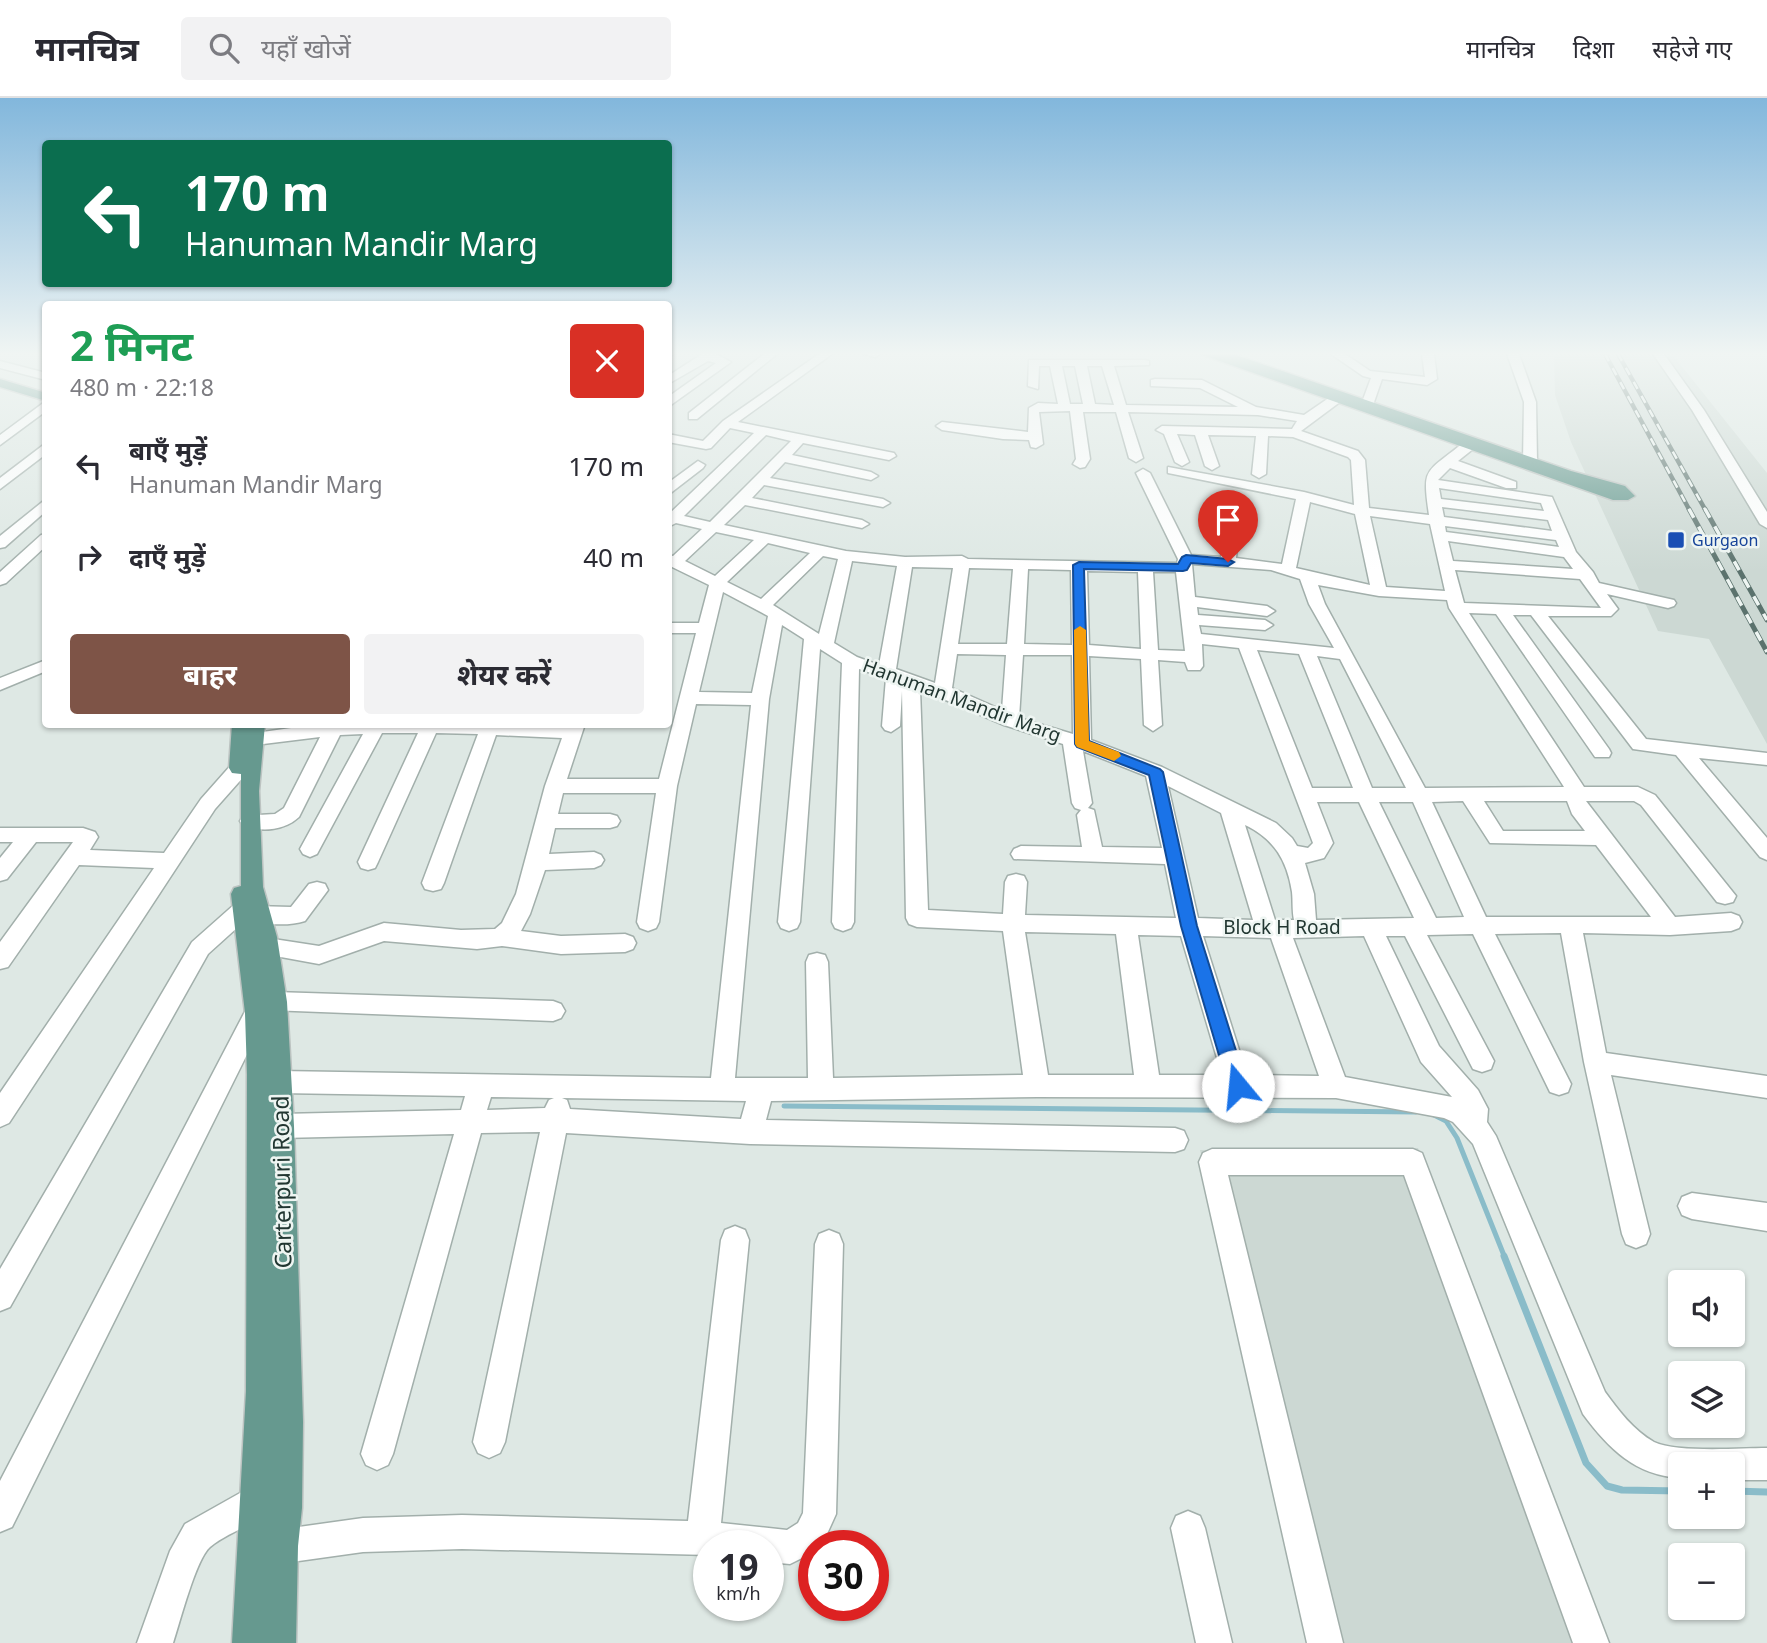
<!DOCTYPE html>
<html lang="hi">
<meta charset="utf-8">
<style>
body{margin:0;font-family:"Noto Sans","Noto Sans Devanagari",sans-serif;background:#f2f2f3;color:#2b2b33;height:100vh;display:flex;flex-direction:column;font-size:26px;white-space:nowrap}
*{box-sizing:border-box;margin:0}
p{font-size:23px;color:#7c7c81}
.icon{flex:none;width:38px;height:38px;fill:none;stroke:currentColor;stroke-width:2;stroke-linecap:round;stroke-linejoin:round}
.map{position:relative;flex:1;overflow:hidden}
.details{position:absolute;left:42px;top:203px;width:630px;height:427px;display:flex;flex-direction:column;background:#fff;border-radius:7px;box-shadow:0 2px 5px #0004}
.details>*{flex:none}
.top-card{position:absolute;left:42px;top:42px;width:630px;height:147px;border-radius:7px;box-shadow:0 2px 5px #0004;background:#0b6e4f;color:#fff;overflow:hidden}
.fabs{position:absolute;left:1668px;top:1172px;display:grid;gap:14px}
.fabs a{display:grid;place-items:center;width:77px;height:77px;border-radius:7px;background:#fff;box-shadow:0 2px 5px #0004;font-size:35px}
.speed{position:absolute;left:693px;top:1432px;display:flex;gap:14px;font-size:35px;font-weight:700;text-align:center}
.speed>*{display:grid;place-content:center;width:91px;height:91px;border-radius:50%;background:#fff;box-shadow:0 2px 5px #0004;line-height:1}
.speed small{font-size:18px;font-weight:400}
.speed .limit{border:10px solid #d22;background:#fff;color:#111}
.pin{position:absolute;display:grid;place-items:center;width:60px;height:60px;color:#fff;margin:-72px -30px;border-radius:50% 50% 50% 0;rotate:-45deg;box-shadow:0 0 7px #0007}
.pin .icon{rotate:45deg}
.me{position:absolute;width:77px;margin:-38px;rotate:343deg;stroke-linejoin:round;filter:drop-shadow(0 0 5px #0008)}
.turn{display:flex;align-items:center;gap:24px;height:147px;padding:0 28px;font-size:32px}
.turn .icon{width:91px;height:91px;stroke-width:2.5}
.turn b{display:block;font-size:49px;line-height:60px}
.round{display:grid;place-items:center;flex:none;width:74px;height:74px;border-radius:7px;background:#f2f2f3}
.summary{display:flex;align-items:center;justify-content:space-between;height:119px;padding:0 28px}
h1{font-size:42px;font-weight:700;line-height:52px;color:#1e9e55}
.primary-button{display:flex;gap:14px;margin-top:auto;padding:14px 28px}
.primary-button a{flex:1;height:80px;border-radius:7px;background:#7e5447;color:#fff;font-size:28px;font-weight:700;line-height:80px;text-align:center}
.primary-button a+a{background:#f2f2f3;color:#2b2b33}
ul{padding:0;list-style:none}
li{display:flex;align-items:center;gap:21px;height:91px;padding:0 28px}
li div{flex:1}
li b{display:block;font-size:26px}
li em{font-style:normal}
header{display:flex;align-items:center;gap:42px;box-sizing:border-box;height:98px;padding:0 35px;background:#fff;border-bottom:2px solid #e1e1e2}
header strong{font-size:33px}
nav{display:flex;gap:38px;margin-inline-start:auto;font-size:24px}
.search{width:490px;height:63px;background:#f2f2f3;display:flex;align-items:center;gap:18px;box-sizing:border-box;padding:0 24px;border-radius:7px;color:#7c7c81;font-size:26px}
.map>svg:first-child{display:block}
.built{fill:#ccd8d3}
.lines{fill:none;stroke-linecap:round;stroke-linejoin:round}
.stream-far1{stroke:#8abcc9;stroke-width:5}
.stream{stroke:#8abcc9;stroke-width:7}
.minor-casing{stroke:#a2afab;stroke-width:3}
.major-casing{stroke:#bcc3c1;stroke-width:3}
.minor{fill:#fff;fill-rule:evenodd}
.major{fill:#66998f;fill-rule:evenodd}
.rail-far1-casing{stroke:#5b726d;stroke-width:4.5}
.rail-casing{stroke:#5b726d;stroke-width:5}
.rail-far1{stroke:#eef5f2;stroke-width:2.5;stroke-dasharray:8;stroke-linecap:butt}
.rail{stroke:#eef5f2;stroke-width:3.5;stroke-dasharray:10;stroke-linecap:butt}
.route{fill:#1a73e8;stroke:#114b97;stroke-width:2}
.slow{fill:#f59e0b}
.transit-dot{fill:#1a4fb4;stroke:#eef5f2;stroke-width:2.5}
.labels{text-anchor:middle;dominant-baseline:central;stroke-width:5;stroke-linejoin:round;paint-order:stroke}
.far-transit-label{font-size:16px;fill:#164399;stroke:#eef5f2;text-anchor:start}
.street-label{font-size:19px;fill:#213631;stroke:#eef5f2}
.near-street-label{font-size:23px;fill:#213631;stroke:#eef5f2}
</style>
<header>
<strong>मानचित्र</strong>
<div class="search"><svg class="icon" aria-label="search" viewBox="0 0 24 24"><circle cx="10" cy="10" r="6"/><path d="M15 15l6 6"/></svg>यहाँ खोजें</div>
<nav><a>मानचित्र</a><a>दिशा</a><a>सहेजे गए</a></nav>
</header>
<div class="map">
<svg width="1767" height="1545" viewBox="0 0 1767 1545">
<rect width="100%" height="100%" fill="#dee8e4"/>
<path class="built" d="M1554,256h118l95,119v271l-58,-105 -51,-8 -87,-189 -16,-47z
M1418,1050l192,495h-296l-114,-493z"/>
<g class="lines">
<path class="stream-far1" d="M784,1008l632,6
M1432,1016l14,7 11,17 48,120"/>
<path class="stream" d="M1504,1158l82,207 21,23 15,4 58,1
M1732,1393l35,1"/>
<defs>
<path id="minor" d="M668,256h6l-6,4z
M702,256h14l15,8 -63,45v-10l48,-34 -8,-2 -40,23v-8z
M764,256h13l-80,65h-8v-6z
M819,256h13l-94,68 156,31 2,3 -7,4 -86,-17 -11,12 79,17 7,4 -7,4 -86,-18 -15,16 113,21 7,4 -7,4 -119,-22 -12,13 110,22 7,4 -7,4 -117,-23 -21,20 122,26 59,6 57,-1 6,3 209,4 1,-4 -42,-86 7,-4 7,4 41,82 30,2 4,-30 7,-4 7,4 -3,31 46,6 14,-65 -123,-25 -5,-1v-6l136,25 50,13 -3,-45 -3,-3 -55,-20 -25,-1 -2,38 -7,4 -7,-4 4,-38 -48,-1 11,31 -7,4 -7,-4 -10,-31 -18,-1 12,28 -7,4 -7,-4 -11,-28 -8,-4 6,-4 130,3 5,-8 -39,-6 -130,-3 15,46 -7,4 -7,-4 -13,-46h-33l7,47 -5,8 -5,1 -7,-4 3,-5 -6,-48 -31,1 4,32 -7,4 -5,-1 -2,-7 -26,-1 -61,-9 -6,-4 6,-4 86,10 1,-24 9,-5 20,1 -8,-38h-11l-1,23 -10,-3 1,-26h116l4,1v4l-35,1 12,39 112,2 -38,-19 -49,-2v-6l4,-1 47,1 54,27 48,8 32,-22h8v6l-43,32 57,20 7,9 4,48 60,7c-7,-49 -4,-41 34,-72h10v6l-15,12 58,21v6h-10l-56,-20 -12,12 114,17 24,55 17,20 6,11 75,17 2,3 -2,3 -6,2 -61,-14 11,15 -7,7h-63l98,123 121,14v12l-68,-7 68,80v22l-7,-3 -84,-102 -43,-6 -102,-134h-18l96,134 2,4 -2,4h-14l-99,-143 -27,-1 115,174h54l17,8 81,101 -3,6 -8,2 -8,-2 -76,-97 -7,-4h-48l89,116 56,-4 8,3 3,6 -3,6 -8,3 -61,4 -87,-2 23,120 161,23v22l-156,-23 39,159 -4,10 -10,4 -10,-4 -4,-10 -38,-172 -23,-129 -66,1 76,150 -3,8 -9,3 -9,-3 -77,-158 -46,1 67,126 -3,8 -9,3 -9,-3 -68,-133h-19l53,110 39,44 10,19 -1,13 9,14 109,256c13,18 29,39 49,50 23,11 86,6 113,6v32h-35v-15h-52v13c-45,-3 -71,-29 -97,-64l-110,-270 -20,-22 -9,-4 -108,-20 -299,-1 -266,4 -5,19 409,8 9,3 4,9 -4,9 -9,3 -425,-8 -184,-11 -61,309 -5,11 -11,5 -11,-5 -5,-11 67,-310 -59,1 -88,321 -5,11 -11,5 -11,-5 -5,-11 93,-320 -173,4 -9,-4 -4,-8 4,-8 9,-4 180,-4 4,-14 -186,-3 -14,4 -9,-3 -4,-8 4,-8 23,-7 432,7 40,-373 -55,-1 -19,82 -18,136 -3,6 -8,3 -8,-3 -3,-6 19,-129h-93l-5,21h52l7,2 3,5 -3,5 -7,2h-55l-6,26 45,-2 7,3 3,5 -3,5 -7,3 -49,2 -15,44 -9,17 40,5 64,-2 8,3 3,6 -3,6 -8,3 -64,2 -59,-8 -25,3 -93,-8 -65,23 -60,-11 -3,-6 3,-6 8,-3 52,8 65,-23 77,7 34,-1 7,-6 14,-29 29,-108 17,-48 -66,-3 -52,148 -3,6 -8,2 -8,-2 -3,-6 56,-149 -42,-1 -58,129 -3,6 -7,2 -7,-2 -3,-6 60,-129h-36l-65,121 -7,3 -7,-3 -3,-5 63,-115 -23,1 -41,82c-15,14 -37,15 -56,9l-3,-5 3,-5 32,-2 9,-6 36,-71 -65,8 -7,-2 -2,-4 2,-4 7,-2 65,-9h265l-18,55h92l37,-146h-28v-10h31l10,-38 -41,-20v-10l5,1 29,-27 -26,-6 -8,4v-12l86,-82 -24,-5 -19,20 -5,1 -38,-7v-8l35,7 20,-20zM1062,268h13l8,38h-13zM1087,268h15l12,39 -19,-1zM766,337l25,6 -81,81 -26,-6zM1439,390l102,15 3,8 -103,-12zM1310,404l45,12 15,71 -74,-17zM1442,409l106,13 4,11 -108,-14zM1370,418l60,8 15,67 -59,-4zM1445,428l111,14 3,7 -113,-15zM716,434l38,8 -39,36 -30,-15zM1448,443l116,16 9,12 -120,-8zM768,445l42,10 -49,46 -34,-17zM823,458l15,3 -19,75 -46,-29zM852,463l45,5 -18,99 -22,-8 -23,-14zM1192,466l79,6 29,9 9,25 25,44 -133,-14 -2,-9 66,5 8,-5 -8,-5 -67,-5 -1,-8 70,9 8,-5 -8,-5 -72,-9zM912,469l41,1 -18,115 -39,-14zM969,470l44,1 -6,75h-49zM1028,471l43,1 1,75 -48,-1zM1455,472l125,9 21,29 -137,-5zM1087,473l51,1 3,77 -52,-4zM1153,474h23l9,79 -27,-1zM1318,487l61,11 68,4 2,8 115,179 -139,1 -100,-184zM723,494l45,24 -16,77 -53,-1zM782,527l22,14 -26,283 3,6 8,3 8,-3 3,-6 20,-273 22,14 -10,259 3,6 8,3 8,-3 3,-6 5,-253 27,9 -4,48 3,4 6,2 9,-6 2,-35 4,227 3,6 8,3 86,4 20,144 -190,3 -5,-116 -3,-7 -8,-2 -8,2 -3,7 2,116h-73l34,-379zM1202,546l37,4 74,195 -5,5 -11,-2 -5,-8 -16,-15 -114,-56 -71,-27 -2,-84 52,3 3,66 9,6 9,-6 -4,-65 27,2 3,8h12l3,-4zM1257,552l42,4 54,134h-41zM957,556l49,1 -4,55 -50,-22zM1023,557h49l1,79 -54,-16zM1317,558l23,3 66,129h-34zM920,591l84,36 59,19 9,59 3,5 6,2 -4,5 5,32 -61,-1 -7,3 -3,5 3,5 151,5 11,54 -151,-3 2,-33 -3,-6 -8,-2 -8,2 -3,6 -2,32 -75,-4zM1083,653l63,25 16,72 -60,-1 -8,-37 -6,-2 4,-5zM1168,688l53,27 32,107 -55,-2zM1463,703l27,42 106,2 55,72h-165l-54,-115zM1484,703h83l5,13 13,17h-82zM1317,704h42l55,116 -98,2 -2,-26 -9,-31 19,-5 9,-15zM1379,704h34l51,115 -28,1zM1245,727c29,14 42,35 47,67 1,9 0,18 2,28h-19zM1025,834l91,2 18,141h-86zM1138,837l43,1 41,139h-63zM1203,838l68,2 48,138 -72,-1zM1364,838l57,126 31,35 -107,-20 -52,-139zM491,999l63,1 -5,2 -4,8 -58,2zM562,1000l184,3 -5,18 -171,-10 -3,-9z
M864,256h16l-5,3z
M1331,256h14l25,17 55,6 -3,-23h12l3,25 -10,6 -45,-6 -9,26 -6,4 -6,-4 10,-27 -8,-2z
M1507,256h12l17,48 1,60 -7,4 -7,-4 1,-60z
M1653,256h11l40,56 63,102v16l-7,-4 -68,-114z
M0,263l46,12v7l-46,-12z
M46,303v10l-46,34v-10z
M46,345v11l-46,35v-11z
M698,363l7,4 -2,3 -35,27v-12z
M46,401v12l-41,36 -5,1v-12z
M46,436v12l-40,37 -6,2v-13l41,-37z
M46,562v11l-46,19v-12z
M239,664l7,2 3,5 -3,5 -31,35 -206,314 -9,4v-34l154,-225 -75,-3 -71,102 -8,2v-27l73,-100h-37l-29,37 -7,2v-23l13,-16h-13v-14h83l12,4 3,5 -8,13 74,3 37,-54 31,-35z
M317,784l8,2 3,6 -23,31c-16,5 -42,5 -56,-4l-41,37 -198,353 -10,4v-42l192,-327 44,-39 8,-2 9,5 38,1 18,-23z
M275,894l278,9 8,3 4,7 -4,7 -8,3 -284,-11 -257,517 -12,5v-51l251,-481 8,-3 6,2 2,-4z
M1212,1051h201l9,4 187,490h-36l-169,-468h-176l115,468h-36l-108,-481 4,-9z
M1692,1095l75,10v28l-75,-12 -10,-4 -4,-9 4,-9z
M735,1128l10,4 4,10 -28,283 66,7 11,-7 5,-10 12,-269 4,-10 10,-4 10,4 4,10 -7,270 -14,31h-8v7l-24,12 -22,-2v-17h-59v10l-247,-6 -99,3 -93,13 -12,-5 -5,-12 5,-12 12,-5 93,-13 99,-3 226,6 33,-281 4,-10z
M258,1385l12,4 4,12c-10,25 -44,31 -64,48 -14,12 -30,75 -37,96h-36l33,-92 15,-27z
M1188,1413l12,5 5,12 27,115h-36l-25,-115 5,-12z"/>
<path id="major" d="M1200,256h33l338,117 54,15 10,10 -7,4h-15z
M0,281l46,14v8l-46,-14z
M232,626h33l-6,67 4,96 14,50 10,65 7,124 9,296 -1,86 -4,38 -2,97h-64l14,-252 1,-317 -2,-61 -14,-119 3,-6 7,-2v-112l-9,-1 -3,-5z"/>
</defs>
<use href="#minor" class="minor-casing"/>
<use href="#major" class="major-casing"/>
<use href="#minor" class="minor"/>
<use href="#major" class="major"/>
<defs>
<path id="rail-far1" d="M1605,256l85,157
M1618,256l88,157"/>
<path id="rail" d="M1689,411l78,143
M1705,411l62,111"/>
</defs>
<use href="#rail-far1" class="rail-far1-casing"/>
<use href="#rail" class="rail-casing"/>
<use href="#rail-far1" class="rail-far1"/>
<use href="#rail" class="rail"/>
</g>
<linearGradient id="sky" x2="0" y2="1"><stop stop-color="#82b7dc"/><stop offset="0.54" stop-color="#f0f5f3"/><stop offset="1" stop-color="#f0f5f3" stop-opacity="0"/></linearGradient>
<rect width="1767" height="473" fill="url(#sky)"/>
<path class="route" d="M1186,457l42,4 6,3 -6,4 -37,-3 -4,7 -4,1 -99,-2 5,172 71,28 3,3 34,154 50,160 -3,6 -6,3 -7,-3 -3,-6 -47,-160 -32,-151 -72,-28 -2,-3 -2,-179 6,-3 99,2 4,-7z"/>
<path class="slow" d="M1080,528l6,4 3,111 30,11 2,4 -7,5 -37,-14 -2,-3 -1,-114z"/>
<rect class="transit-dot" x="1667" y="433" width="18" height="18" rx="3.5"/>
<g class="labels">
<g class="far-transit-label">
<text x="1692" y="442">Gurgaon</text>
</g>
<g class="street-label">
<text transform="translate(962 602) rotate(20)">Hanuman Mandir Marg</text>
<text x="1282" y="829">Block H Road</text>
</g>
<g class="near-street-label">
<text transform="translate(281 1084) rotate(-91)">Carterpuri Road</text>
</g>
</g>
</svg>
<div class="fabs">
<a><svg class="icon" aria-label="sound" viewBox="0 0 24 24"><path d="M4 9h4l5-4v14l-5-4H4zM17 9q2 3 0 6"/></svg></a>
<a><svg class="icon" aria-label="layers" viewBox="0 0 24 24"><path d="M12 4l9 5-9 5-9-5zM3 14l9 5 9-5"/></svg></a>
<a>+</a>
<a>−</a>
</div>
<div class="speed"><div>19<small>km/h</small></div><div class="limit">30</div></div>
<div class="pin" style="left:1228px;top:464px;background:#d93025"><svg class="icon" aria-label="arrive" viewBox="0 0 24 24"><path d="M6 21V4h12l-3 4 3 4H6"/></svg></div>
<svg class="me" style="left:1238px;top:988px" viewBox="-20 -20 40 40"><circle r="19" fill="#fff"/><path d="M0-13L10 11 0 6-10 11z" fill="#1a73e8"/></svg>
<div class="top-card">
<div class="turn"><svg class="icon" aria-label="left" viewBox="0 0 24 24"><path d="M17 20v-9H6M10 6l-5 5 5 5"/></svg><div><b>170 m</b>Hanuman Mandir Marg</div></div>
</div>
<section class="details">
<div class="summary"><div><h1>2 मिनट</h1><p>480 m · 22:18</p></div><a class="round" style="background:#d93025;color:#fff"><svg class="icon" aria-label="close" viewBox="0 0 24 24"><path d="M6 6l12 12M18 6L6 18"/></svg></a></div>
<ul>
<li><svg class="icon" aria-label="left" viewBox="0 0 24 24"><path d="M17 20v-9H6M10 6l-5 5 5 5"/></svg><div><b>बाएँ मुड़ें</b><p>Hanuman Mandir Marg</p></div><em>170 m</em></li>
<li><svg class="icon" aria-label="right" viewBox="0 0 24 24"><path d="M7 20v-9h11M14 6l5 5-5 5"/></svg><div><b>दाएँ मुड़ें</b></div><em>40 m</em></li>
</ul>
<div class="primary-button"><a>बाहर</a><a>शेयर करें</a></div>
</section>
</div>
